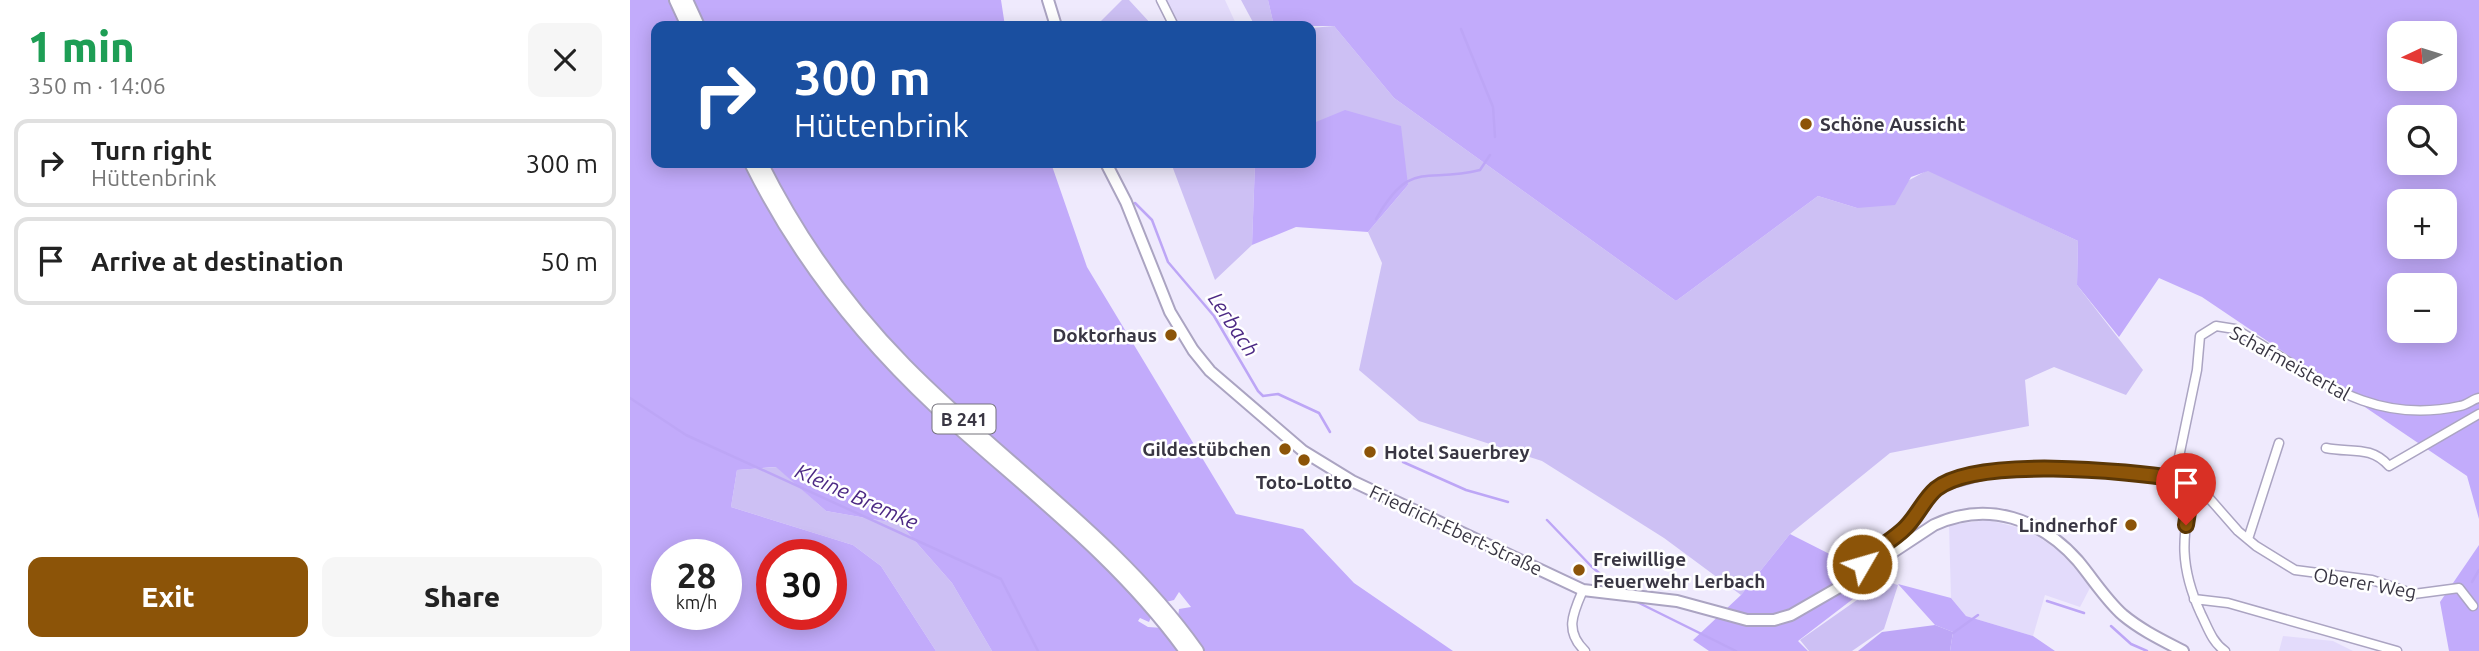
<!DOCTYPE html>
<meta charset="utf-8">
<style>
body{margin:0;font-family:Ubuntu,sans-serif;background:#f6f6f6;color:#222;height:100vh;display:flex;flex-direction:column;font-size:26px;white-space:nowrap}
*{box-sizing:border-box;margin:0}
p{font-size:23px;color:#767676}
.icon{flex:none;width:38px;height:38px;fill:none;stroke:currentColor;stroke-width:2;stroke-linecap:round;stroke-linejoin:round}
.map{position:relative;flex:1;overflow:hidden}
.side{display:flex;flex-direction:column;background:#fff;width:630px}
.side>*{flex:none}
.banner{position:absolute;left:21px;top:21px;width:665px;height:147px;border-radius:14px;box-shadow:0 4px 18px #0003;background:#1a4fa0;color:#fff;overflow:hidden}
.needle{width:46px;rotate:266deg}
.controls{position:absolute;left:1757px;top:21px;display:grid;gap:14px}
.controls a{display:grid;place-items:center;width:70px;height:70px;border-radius:14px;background:#fff;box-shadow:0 4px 18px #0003;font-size:35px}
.speed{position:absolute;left:21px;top:539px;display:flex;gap:14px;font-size:35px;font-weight:700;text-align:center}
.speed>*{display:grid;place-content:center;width:91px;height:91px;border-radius:50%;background:#fff;box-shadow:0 4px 18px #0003;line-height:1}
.speed small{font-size:18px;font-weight:400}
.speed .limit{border:10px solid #d22;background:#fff;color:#111}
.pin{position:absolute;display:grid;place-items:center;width:60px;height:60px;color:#fff;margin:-72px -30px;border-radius:50% 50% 50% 0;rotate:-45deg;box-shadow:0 0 7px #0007}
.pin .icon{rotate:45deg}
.me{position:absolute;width:77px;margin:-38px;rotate:52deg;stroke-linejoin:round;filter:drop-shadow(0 0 5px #0008)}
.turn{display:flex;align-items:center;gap:24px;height:147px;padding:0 28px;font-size:32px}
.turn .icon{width:91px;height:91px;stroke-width:2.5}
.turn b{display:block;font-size:49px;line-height:60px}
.round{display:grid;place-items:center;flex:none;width:74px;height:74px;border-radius:14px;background:#f6f6f6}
.overview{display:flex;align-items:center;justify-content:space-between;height:119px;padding:0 28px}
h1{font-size:42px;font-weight:800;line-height:52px;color:#1e9e55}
.cta{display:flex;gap:14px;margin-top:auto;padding:14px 28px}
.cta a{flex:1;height:80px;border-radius:14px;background:#8c5408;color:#fff;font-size:28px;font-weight:800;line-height:80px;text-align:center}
.cta a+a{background:#f6f6f6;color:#222}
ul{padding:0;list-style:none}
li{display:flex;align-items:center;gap:21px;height:88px;margin:0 14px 10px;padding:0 14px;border:4px solid #e0e0e0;border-radius:14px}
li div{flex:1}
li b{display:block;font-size:26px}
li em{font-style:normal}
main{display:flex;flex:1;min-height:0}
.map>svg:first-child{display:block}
.built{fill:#e3dbfb}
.green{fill:#cdc0f4}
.forest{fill:#c2abfb;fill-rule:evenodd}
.water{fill:#bda6f6}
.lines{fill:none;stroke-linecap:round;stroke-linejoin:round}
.stream{stroke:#bda6f6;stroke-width:2.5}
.street-casing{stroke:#aba4c2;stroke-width:11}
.secondary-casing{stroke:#aba4c2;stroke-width:14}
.primary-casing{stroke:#aba4c2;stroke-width:16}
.street{stroke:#fff;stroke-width:8}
.secondary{stroke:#fff;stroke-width:10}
.primary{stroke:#fff;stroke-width:12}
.route-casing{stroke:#5b3705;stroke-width:18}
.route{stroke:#8c5408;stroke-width:12}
.poi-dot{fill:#8c5408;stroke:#fff;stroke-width:2.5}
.labels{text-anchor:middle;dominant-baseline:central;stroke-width:5;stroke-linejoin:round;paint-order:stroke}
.shield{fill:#fff;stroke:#74727b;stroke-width:2}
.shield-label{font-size:18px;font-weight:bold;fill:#393643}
.poi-label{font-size:19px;font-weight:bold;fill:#393643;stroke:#fff;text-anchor:start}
.street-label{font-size:19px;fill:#393643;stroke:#fff}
.water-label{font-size:21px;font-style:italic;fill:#4c2984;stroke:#fff}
</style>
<main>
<section class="side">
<div class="overview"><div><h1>1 min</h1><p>350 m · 14:06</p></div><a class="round"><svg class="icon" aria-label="close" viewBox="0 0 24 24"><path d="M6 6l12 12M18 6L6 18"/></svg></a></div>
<ul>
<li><svg class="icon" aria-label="right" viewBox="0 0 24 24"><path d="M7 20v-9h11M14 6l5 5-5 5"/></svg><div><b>Turn right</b><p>Hüttenbrink</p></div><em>300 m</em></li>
<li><svg class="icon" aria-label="arrive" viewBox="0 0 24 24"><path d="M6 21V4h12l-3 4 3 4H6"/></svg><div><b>Arrive at destination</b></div><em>50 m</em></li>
</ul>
<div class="cta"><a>Exit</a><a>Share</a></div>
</section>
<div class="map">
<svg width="1849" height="651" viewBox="0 0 1849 651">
<rect width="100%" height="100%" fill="#efeafd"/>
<path class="built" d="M536,0h59l12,26h-57z
M1358,520l40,10 30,20 33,36 -11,21 -35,-12 -12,41 -67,-20 -15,-18 -2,-73z
M1653,636l50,5 20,10h-74z"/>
<path class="green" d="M492,0h7l24,26h-54l-1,-2z
M611,0h27l6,26h-19z
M704,26l60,72 282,203 142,-105 39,12 71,-38 150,71 -1,44 66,85 -17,25 -72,-28 -29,13 4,46 -139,27 -100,81 -49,61 -77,-57 -122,-77 -123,-40 -60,-51 23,-107 -14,-31 40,-47 -97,-60v-97z
M541,163h84l-3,82 -37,35z
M147,467l49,44 74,13 52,59 40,68h-56l-55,-85 -28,-21 -122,-38 6,-37z
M1254,581l14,4 -14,44 -32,22h-43l-9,-11z"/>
<path class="forest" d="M0,0h41l12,26h-27v137h90l54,96 59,75 213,198 80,83 -3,7 -9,-4 -2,3 10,6 15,1 18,23h-189l-40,-68 -52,-59 -74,-13 -50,-44 -39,3 -6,37 122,38 28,21 55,85h-306zM37,555h59v59h-59zM142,555h59v59h-59z
M61,0h310l4,26h-302z
M638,0h1211v519l-12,-43 -265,-179 -43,-19 -40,59 -42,-52 1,-44 -150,-70 -17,6 -16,28 -38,3 -39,-12 -142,105 -282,-203 -60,-72h-60zM1769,33h46v46h-46zM1769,117h46v46h-46zM1769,201h46v46h-46zM1769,285h46v46h-46z
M715,110l56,16 7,59 -40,47 -72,-5 -44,18 3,-82h56v-39z
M135,163h286l36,104 149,247 67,15 51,54 99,68h-251l-24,-34 1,-8 12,-2 -12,-15 -5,8 -8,2c-79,-88 -176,-155 -258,-240 -58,-60 -101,-128 -143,-199z
M1160,534l89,45 -81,62 10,10h-99l-16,-11 48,-45z
M1849,545v106h-30l-9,-49z
M1268,584l53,14 15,18 67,20 22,15h-105l3,-19 -18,-7z"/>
<path class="water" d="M1305,625l18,7 -3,19h-92l24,-19z"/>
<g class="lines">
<path class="stream" d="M831,29l32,78 2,30
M505,203l17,17 16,42 46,54 44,75 5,5 15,-2 41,19 11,19
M746,219c35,-61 48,-35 104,-49l10,-15
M0,398l56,37 315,144 37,72
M773,462l63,28 42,12
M917,520l44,46 29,25
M1842,582l7,-12
M1001,599l105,52
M1417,601l37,12
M1481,626l20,18 16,7
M1323,633l25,-18"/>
<defs>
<path id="street" d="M531,0l13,26
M1696,448c24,5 45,-3 63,18l90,-52
M1545,476l22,-106 3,-34 16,-10 19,3c76,43 131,98 225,77 7,-1 13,-7 19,-8
M1562,486c-10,52 -13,80 9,128 7,14 11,28 24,37
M1618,539l31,-96
M1233,572l-1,-10 44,-35 34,-40 63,-17h70l109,11 27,17 29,33 18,15 39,24 77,10 42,14 45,-6 14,18
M953,590c-10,23 -19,41 2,61
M1564,599l34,4 169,48"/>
<path id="secondary" d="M418,0l8,26
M476,163l20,39 44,110 23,38 17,21 93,80 49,30 231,109 94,11 70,19h27l17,-5 52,-30 91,-60c54,-25 107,-6 144,36 15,18 28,39 45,54 18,15 39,25 60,36"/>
<path id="primary" d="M46,0l12,26
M56,0l12,26
M121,163c46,93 109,173 185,244 86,79 181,148 250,244
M131,163c37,74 86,143 144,202 96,98 212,173 292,286"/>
</defs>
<use href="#street" class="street-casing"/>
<use href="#secondary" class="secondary-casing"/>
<use href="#primary" class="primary-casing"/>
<use href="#street" class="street"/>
<use href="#secondary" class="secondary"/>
<use href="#primary" class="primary"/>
</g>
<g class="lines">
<defs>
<path id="route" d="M1232,564c10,-13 28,-22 41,-34 13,-11 20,-30 33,-41 40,-33 192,-18 242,-10l14,7 -6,39"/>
</defs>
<use href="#route" class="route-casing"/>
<use href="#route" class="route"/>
</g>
<g class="poi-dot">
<circle cx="1176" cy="124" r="7"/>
<circle cx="541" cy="335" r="7"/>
<circle cx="655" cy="449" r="7"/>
<circle cx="740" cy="452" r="7"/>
<circle cx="674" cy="460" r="7"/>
<circle cx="1501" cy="525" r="7"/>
<circle cx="949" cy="570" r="7"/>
</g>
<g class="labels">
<rect class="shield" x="302.5" y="404.5" width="63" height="29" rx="5"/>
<g class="shield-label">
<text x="334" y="419">B 241</text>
</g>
<g class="poi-label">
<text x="1190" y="124">Schöne Aussicht</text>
<text x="527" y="335" text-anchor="end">Doktorhaus</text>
<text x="641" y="449" text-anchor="end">Gildestübchen</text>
<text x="754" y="452">Hotel Sauerbrey</text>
<text x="674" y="482" text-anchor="middle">Toto-Lotto</text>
<text x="1487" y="525" text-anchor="end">Lindnerhof</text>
<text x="963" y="559">Freiwillige<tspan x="963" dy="22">Feuerwehr Lerbach</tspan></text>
</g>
<g class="street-label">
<text transform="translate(1660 363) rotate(29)">Schafmeistertal</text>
<text transform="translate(826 530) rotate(25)">Friedrich-Ebert-Straße</text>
<text transform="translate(1735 583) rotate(10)">Oberer Weg</text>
</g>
<g class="water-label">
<text transform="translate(604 324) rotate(56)">Lerbach</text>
<text transform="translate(227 496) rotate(24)">Kleine Bremke</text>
</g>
</g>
</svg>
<div class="controls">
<a><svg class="needle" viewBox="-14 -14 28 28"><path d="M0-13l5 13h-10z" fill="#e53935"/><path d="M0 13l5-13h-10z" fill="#767676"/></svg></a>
<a><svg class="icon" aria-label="search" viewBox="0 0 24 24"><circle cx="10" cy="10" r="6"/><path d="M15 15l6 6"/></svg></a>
<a>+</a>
<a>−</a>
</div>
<div class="speed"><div>28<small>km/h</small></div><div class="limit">30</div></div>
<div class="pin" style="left:1556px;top:525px;background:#d93025"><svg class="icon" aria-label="arrive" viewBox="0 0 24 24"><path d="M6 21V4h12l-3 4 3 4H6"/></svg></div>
<svg class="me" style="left:1232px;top:564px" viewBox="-20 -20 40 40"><circle r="17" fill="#8c5408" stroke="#fff" stroke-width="3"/><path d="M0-11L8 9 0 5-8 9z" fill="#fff"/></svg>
<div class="banner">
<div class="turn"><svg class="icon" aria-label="right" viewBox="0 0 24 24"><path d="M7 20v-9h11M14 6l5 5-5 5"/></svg><div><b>300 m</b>Hüttenbrink</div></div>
</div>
</div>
</main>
